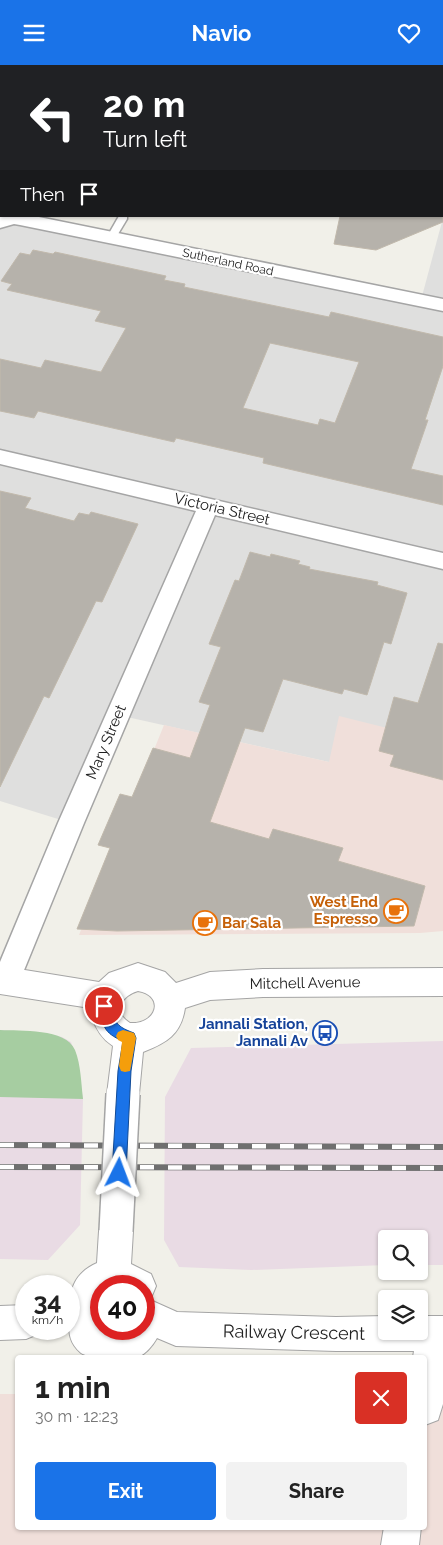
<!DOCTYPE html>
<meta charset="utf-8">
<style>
body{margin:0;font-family:Raleway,sans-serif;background:#f2f2f2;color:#222;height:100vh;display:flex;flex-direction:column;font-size:19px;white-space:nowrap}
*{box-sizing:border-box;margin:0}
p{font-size:16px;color:#767676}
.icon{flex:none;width:28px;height:28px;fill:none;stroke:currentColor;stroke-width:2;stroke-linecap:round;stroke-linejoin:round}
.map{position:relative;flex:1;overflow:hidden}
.panel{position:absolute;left:15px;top:1290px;width:412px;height:175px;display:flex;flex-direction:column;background:#fff;border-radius:5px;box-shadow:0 1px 4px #0004}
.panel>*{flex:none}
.hud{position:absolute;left:0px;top:0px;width:444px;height:152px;box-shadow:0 1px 4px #0004;background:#202124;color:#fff;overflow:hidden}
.controls{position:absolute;left:378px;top:1165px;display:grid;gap:10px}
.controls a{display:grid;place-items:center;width:50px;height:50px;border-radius:5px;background:#fff;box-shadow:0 1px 4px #0004;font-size:25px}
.speed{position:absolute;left:15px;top:1210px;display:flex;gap:10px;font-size:25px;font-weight:700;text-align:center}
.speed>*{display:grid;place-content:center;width:65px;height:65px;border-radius:50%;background:#fff;box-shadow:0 1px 4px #0004;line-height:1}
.speed small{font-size:12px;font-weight:400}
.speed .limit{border:8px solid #d22;background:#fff;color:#111}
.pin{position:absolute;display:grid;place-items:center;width:42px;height:42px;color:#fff;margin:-21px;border:2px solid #fff;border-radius:50%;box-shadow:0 1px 5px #0007}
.me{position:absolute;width:55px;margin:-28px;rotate:3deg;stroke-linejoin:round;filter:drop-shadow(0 0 4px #0008)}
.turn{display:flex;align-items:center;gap:18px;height:105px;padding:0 20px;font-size:22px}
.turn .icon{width:65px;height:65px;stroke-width:2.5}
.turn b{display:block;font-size:35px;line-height:42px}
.then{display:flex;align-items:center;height:48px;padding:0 20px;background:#0003;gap:10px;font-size:19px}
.round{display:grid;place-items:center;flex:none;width:52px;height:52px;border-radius:5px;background:#f2f2f2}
.headline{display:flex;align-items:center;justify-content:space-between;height:85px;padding:0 20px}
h1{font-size:30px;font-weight:700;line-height:38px}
.action{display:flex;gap:10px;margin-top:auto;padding:10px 20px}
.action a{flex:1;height:58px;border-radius:5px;background:#1a73e8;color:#fff;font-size:20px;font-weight:700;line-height:58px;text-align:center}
.action a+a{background:#f2f2f2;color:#222}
header{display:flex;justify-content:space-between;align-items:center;height:65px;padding:0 20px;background:#1a73e8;color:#fff;font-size:22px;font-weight:700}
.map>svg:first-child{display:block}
.residential{fill:#dfdfde}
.commercial{fill:#f0dfda}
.industrial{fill:#e9dbe4}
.forest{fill:#a6cda1}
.park{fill:#cbf6d6}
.building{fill:#b6b2ab;stroke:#c1b9ac;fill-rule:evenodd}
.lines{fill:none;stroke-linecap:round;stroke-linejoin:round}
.service-casing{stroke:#a5a5a5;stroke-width:3}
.minor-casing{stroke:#a5a5a5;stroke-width:3}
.tertiary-casing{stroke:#a5a5a5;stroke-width:2}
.service{fill:#fff;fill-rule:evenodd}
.minor{fill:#fff;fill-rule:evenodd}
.tertiary{fill:#fff;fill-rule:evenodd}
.rail-casing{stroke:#6f6f6f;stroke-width:6}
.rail{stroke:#fff;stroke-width:4.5;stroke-dasharray:14;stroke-linecap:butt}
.tertiary-bridge-casing{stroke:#a5a5a5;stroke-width:36;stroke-linecap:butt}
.tertiary-bridge{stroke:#fff;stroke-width:33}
.route{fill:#1a73e8;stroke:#114b97}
.slow{fill:#f59e0b}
.labels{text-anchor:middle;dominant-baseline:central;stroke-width:4.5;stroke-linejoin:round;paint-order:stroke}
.far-street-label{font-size:12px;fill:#212121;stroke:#fff}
.street-label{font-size:15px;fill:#212121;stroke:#fff}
.food-label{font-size:15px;font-weight:bold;fill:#c56008;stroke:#fff;text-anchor:end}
.transit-label{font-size:15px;font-weight:bold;fill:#164399;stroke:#fff;text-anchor:end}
.near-street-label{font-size:18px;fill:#212121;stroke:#fff}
</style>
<header><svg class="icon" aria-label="menu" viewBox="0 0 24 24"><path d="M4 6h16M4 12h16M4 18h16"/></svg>Navio<svg class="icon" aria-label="heart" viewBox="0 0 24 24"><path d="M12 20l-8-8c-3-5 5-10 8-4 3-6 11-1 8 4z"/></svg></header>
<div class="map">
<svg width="443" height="1480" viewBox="0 0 443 1480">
<rect width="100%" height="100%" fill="#f1f0e9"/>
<path class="residential" d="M14,153l407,82 22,-82v524l-114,20 -211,-47 -47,108 -71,-22v-579z"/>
<path class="commercial" d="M339,651l104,26v189l-23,2 -341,2 85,-210 165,37z
M0,1329h17l1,133h407v-133h18v151h-443z"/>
<path class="industrial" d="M0,965l38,2 24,5 9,5 7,19 5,38 -3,126 -32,35 -48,-1z
M443,976v224h-24v-26h-33v26l-135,5 -72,-3 -15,-27 1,-143 26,-49z"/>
<path class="forest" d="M0,965c20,1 66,-2 75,20 6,15 6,33 8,49l-83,-2z"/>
<path class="park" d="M58,0h385v86l-1,-85z"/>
<path class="building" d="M340,151h103v6l-67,28 -42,-6z
M33,185l20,4 2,-2 111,24 -2,4 21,4 -1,3 145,30 2,-5 112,25v29l-18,54h3l-17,49 32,7v29l-180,-42 1,-5 -88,-20 -2,4 -136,-31 -4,7 -34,-7v-52l41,9 4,-8 56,12 25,-44 -31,-7 6,-10 -94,-21 5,-6 -11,-3 19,-28 10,2zM270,278l89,19 -24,61 -15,-4 -2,6 -75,-17z
M0,426l31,7 -6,10 49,13 5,-8 10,2 2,-3 47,12 -36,78 -6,-1 -47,97 -5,-2 -44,91z
M250,487l20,5 1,-3 29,7 -2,3 12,3 -1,2 69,13 -1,3 30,8 -16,51 -7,-2 -17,53 -23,-6 -2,5 -59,-15 -20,53 -18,-4 -35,94 59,17 4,-10 70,19 -5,13 87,25 -11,40 -297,5 -40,-2 33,-81 -12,-3 22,-51 12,3 21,-49 37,10 20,-53 -11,-3 22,-55 -12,-3 26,-64 4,1z
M438,578l5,1v136l-53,-14 4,-11 -15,-4 15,-54 24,6z"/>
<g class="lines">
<defs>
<path id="service" d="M119,151h8v3l-12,20h-6l-2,-2z"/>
<path id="minor" d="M0,151h34l409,83v12l-423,-86 -6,-1 -14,4z
M0,385l443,103v16l-228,-54 -131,308 -64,157 -4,9 -10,4 -6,-3v-28l58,-139 138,-312 -196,-47z"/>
<path id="tertiary" d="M0,61h1v12h-1z
M442,100h1v12h-1z
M138,898l27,9 11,11 34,-11 53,-3 180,-1v28l-180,1 -53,3 -25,8c-4,27 -19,35 -42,44l-4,42 -5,11 -11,4 -11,-4 -5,-11 6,-48c-14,-9 -20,-22 -23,-38l-90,-14v-28l99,16 10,-9zM138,926c28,5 18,34 -8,32 -18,-11 -9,-27 8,-32z
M116,1149l12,5 5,12 -2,33 20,10 5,12 -5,12 -3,1 29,13 159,5 50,-1v15h33v-15h24v88l-5,16 -13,5v-68h-12l1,-6h-78l-160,-5 -19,-8c-4,7 -11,16 -19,19 -9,3 -49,2 -57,-4 -13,-11 -12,-22 -12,-36 0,-24 3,-43 28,-54l2,-32 5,-12zM101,1221h43v43h-43l-2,-15 2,-11z
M26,1240v24h14l-2,5 -12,5 -26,1v-34z
M384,1462h37l-2,18h-38z"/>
</defs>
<use href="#service" class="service-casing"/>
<use href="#minor" class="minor-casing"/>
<use href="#tertiary" class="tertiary-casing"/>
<use href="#service" class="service"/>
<use href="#minor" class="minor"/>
<use href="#tertiary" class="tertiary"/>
<defs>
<path id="rail" d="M0,1080l443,2
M0,1102l443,1"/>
</defs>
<use href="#rail" class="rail-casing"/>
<use href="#rail" class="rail"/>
<defs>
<path id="tertiary-bridge" d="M116,1166l7,-137"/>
</defs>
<use href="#tertiary-bridge" class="tertiary-bridge-casing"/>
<use href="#tertiary-bridge" class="tertiary-bridge"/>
</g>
<path class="route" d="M104,935l4,2c9,19 4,23 26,31l2,5 -5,33 -5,102 -2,4 -5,2 -5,-2 -2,-4 6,-102 5,-30c-20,-8 -20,-16 -25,-35l1,-4z"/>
<path class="slow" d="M123,965l11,3 2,5 -5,28 -1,5 -5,1 -4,-1 -2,-5 3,-24 -4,-2 -2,-4 2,-4z"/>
<defs>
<symbol id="cafe-ring" viewBox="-11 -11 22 22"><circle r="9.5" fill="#fff" stroke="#e8710a" stroke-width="1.5"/><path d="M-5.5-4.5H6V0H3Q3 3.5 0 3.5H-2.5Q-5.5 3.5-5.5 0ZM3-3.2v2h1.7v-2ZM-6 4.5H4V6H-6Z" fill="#e8710a"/></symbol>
<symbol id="bus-ring" viewBox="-11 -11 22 22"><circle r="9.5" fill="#fff" stroke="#1a4fb4" stroke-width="1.5"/><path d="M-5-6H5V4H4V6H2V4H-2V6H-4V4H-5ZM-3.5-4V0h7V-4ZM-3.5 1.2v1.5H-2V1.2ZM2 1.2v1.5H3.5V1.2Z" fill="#1a4fb4"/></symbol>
</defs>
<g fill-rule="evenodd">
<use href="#cafe-ring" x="382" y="832" width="28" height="28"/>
<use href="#cafe-ring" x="191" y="844" width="28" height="28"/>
<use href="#bus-ring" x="311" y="954" width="28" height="28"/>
</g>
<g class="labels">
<g class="far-street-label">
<text transform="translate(228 197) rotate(12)">Sutherland Road</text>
</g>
<g class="street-label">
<text transform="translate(222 444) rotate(13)">Victoria Street</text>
<text transform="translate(106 677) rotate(-67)">Mary Street</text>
<text transform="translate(305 918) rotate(-1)">Mitchell Avenue</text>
</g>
<g class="food-label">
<text x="378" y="837">West End<tspan x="378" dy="17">Espresso</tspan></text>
<text x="222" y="858" text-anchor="start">Bar Sala</text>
</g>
<g class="transit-label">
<text x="308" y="959">Jannali Station,<tspan x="308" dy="17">Jannali Av</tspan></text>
</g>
<g class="near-street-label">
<text transform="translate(294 1267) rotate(1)">Railway Crescent</text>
</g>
</g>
</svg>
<div class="controls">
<a><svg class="icon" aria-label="search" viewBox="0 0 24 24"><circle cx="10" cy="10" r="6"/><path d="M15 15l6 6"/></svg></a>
<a><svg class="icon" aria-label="layers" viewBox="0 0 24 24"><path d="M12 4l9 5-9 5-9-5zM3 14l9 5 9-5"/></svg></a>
</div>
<div class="speed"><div>34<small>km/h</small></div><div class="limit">40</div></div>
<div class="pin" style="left:104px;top:941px;background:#d93025"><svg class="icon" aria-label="arrive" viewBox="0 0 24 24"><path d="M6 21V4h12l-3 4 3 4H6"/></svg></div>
<svg class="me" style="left:119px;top:1108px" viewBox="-20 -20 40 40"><path d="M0-17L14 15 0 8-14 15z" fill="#1a73e8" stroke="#fff" stroke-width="4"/></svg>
<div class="hud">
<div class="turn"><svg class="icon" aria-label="left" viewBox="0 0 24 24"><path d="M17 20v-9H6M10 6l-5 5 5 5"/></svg><div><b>20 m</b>Turn left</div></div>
<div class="then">Then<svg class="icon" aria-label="arrive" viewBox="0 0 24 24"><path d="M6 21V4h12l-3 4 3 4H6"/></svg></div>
</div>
<section class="panel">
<div class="headline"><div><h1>1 min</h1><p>30 m · 12:23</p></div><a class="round" style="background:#d93025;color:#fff"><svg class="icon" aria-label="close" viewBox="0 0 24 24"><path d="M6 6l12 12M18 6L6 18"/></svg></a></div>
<div class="action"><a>Exit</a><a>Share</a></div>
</section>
</div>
